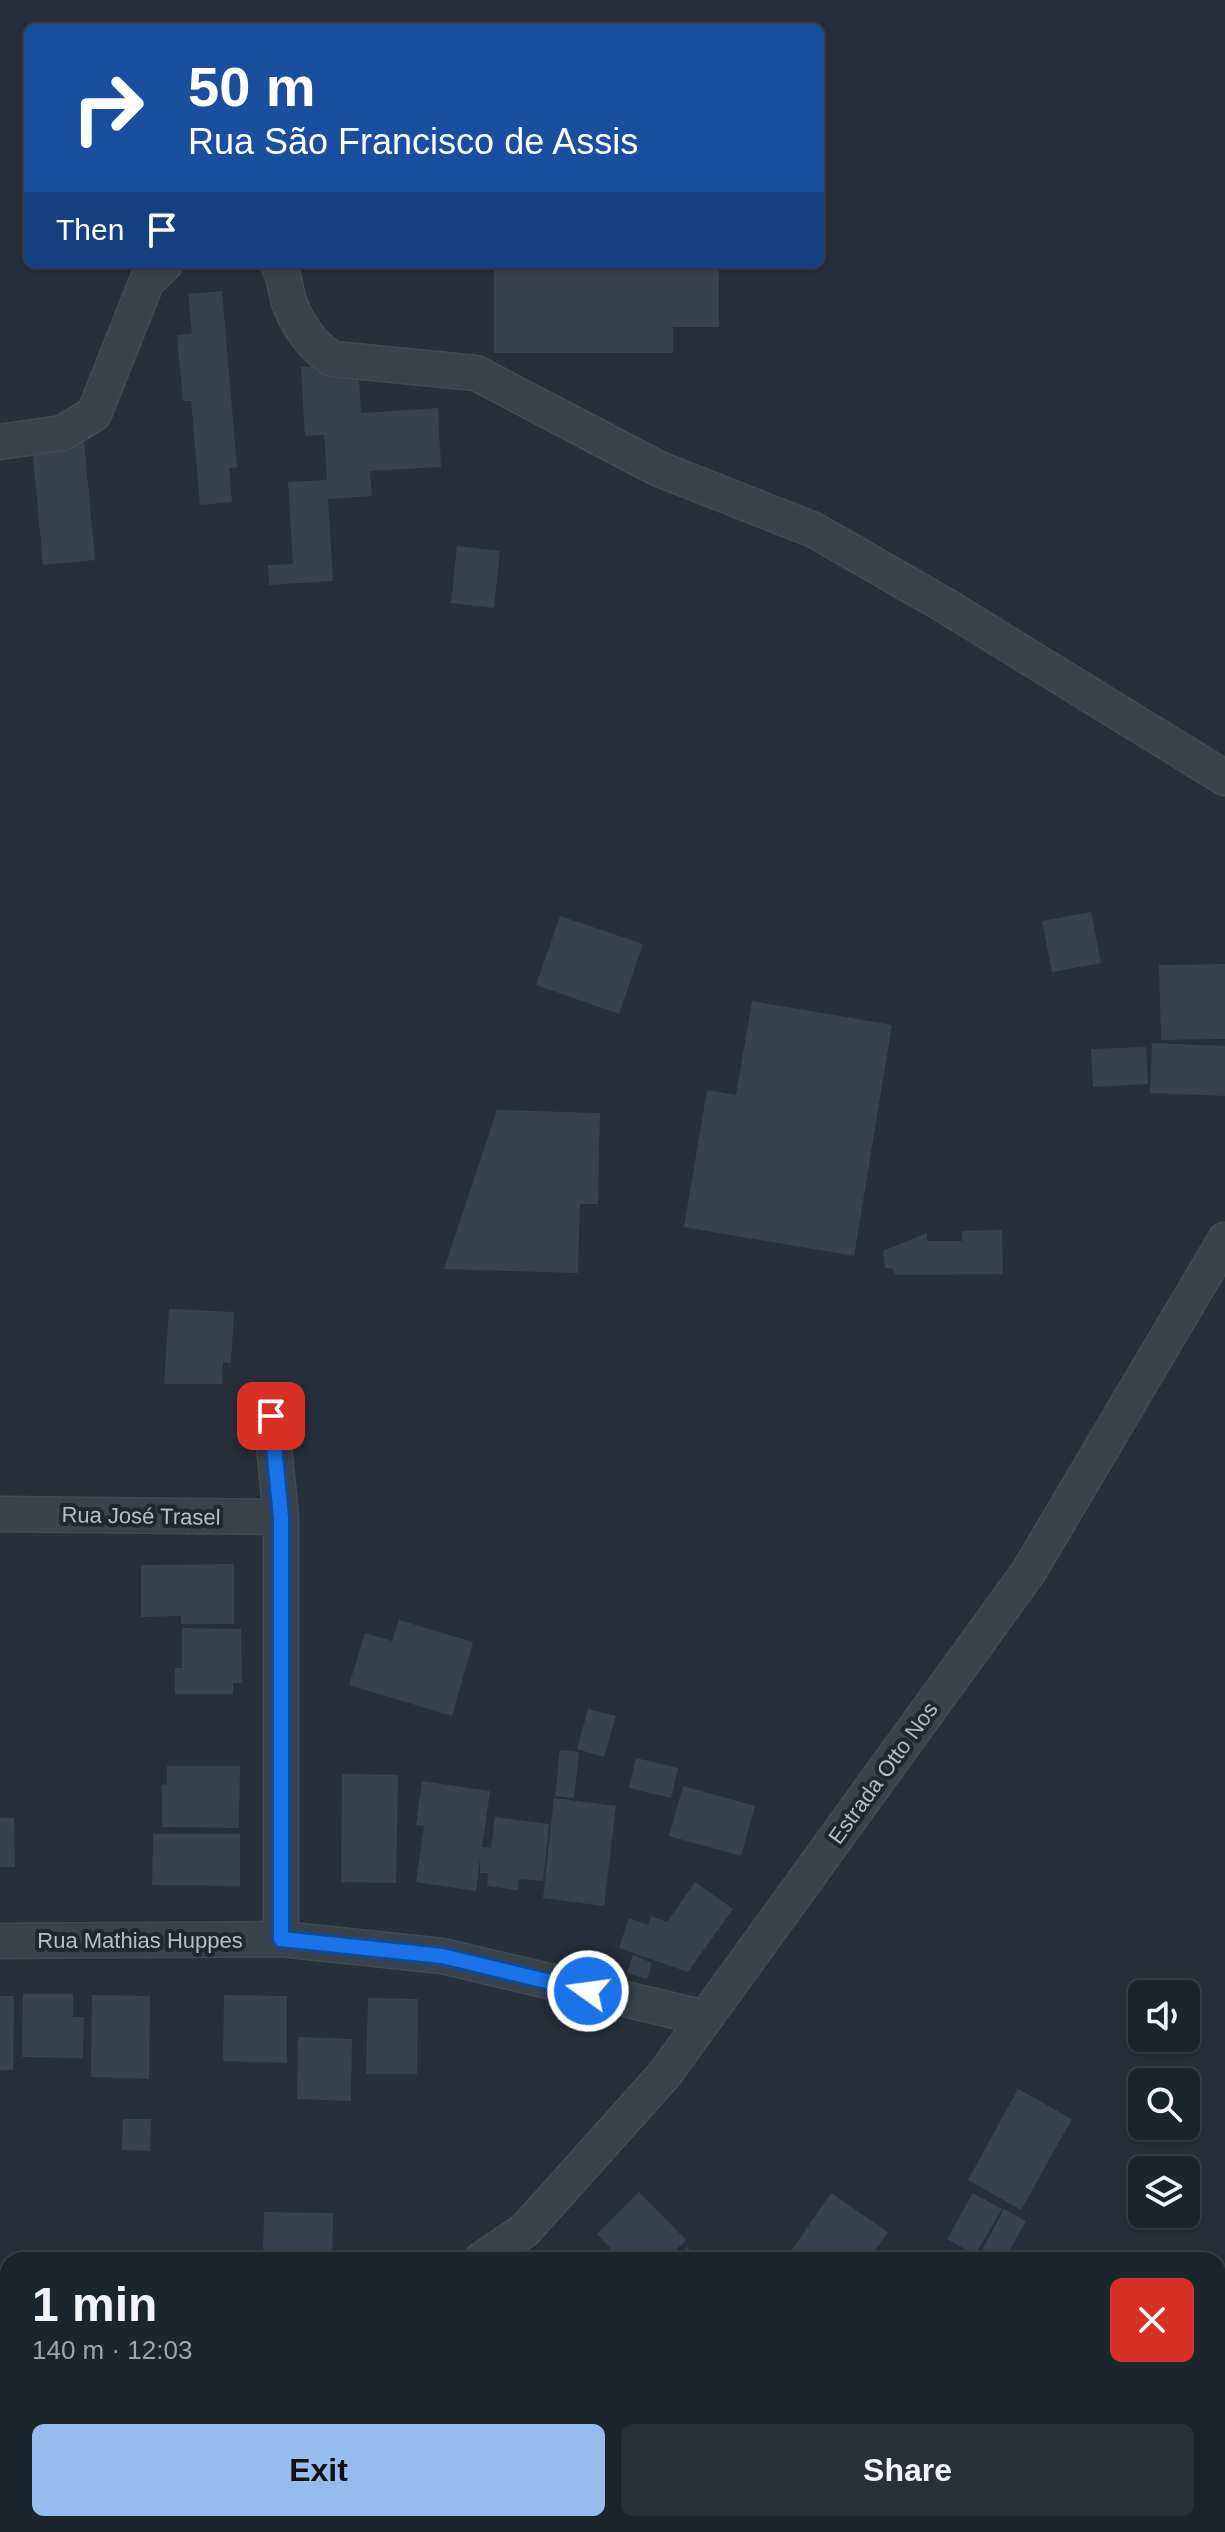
<!DOCTYPE html>
<meta charset="utf-8">
<style>
body{margin:0;font-family:Arial,sans-serif;background:#293038;color:#f1f3f6;height:100vh;display:flex;flex-direction:column;font-size:30px;white-space:nowrap}
*{box-sizing:border-box;margin:0}
p{font-size:26px;color:#a0a4a9}
.icon{flex:none;width:44px;height:44px;fill:none;stroke:currentColor;stroke-width:2;stroke-linecap:round;stroke-linejoin:round}
.map{position:relative;flex:1;overflow:hidden}
.side{position:absolute;left:0px;top:2252px;width:1226px;height:280px;display:flex;flex-direction:column;background:#1c242c;border-radius:24px 24px 0 0;box-shadow:0 2px 6px #0004,0 0 0 2px #3a4148}
.side>*{flex:none}
.hud{position:absolute;left:24px;top:24px;width:800px;height:244px;border-radius:12px;box-shadow:0 2px 6px #0004,0 0 0 2px #3a4148;background:#1a4fa0;color:#fff;overflow:hidden}
.controls{position:absolute;left:1128px;top:1980px;display:grid;gap:16px}
.controls a{display:grid;place-items:center;width:72px;height:72px;border-radius:12px;background:#1c242c;box-shadow:0 2px 6px #0004,0 0 0 2px #3a4148;font-size:40px}
.pin{position:absolute;display:grid;place-items:center;width:68px;height:68px;color:#fff;margin:-34px;border-radius:16px;box-shadow:0 4px 12px #0006}
.me{position:absolute;width:88px;margin:-44px;rotate:284deg;stroke-linejoin:round;filter:drop-shadow(0 0 6px #0008)}
.turn{display:flex;align-items:center;gap:28px;height:168px;padding:0 32px;font-size:36px}
.turn .icon{width:104px;height:104px;stroke-width:2.5}
.turn b{display:block;font-size:56px;line-height:68px}
.then{display:flex;align-items:center;height:76px;padding:0 32px;background:#0003;gap:16px;font-size:30px}
.round{display:grid;place-items:center;flex:none;width:84px;height:84px;border-radius:12px;background:#293038}
.head{display:flex;align-items:center;justify-content:space-between;height:136px;padding:0 32px}
h1{font-size:48px;font-weight:800;line-height:60px}
.button{display:flex;gap:16px;margin-top:auto;padding:16px 32px}
.button a{flex:1;height:92px;border-radius:12px;background:#95bcec;color:#111;font-size:32px;font-weight:800;line-height:92px;text-align:center}
.button a+a{background:#293038;color:#f1f3f6}
.map>svg:first-child{display:block}
.water{fill:#1b2838}
.building{fill:#36424e}
.lines{fill:none;stroke-linecap:round;stroke-linejoin:round}
.street-casing{stroke:#434b54;stroke-width:37}
.street{stroke:#3a424b;stroke-width:34}
.route-casing{stroke:#114b97;stroke-width:20}
.route{stroke:#1a73e8;stroke-width:14}
.labels{text-anchor:middle;dominant-baseline:central;stroke-width:8;stroke-linejoin:round;paint-order:stroke}
.street-label{font-size:22px;fill:#b6bdc6;stroke:#1f2730}
</style>
<div class="map">
<svg width="1225" height="2532" viewBox="0 0 1225 2532">
<rect width="100%" height="100%" fill="#26303b"/>
<path class="water" d="M1225,2294v139l-7,-17v-109z"/>
<path class="building" d="M494,264h225v63h-46v26h-179z
M222,291l15,176 -8,1 3,34 -32,3 -9,-104h-8l-6,-66 15,-1 -4,-40z
M358,364l3,49 77,-5 3,59 -71,4 2,25 -44,3 5,82 -64,4 -1,-20 25,-1 -5,-82 39,-2 -3,-45 -19,1 -4,-69z
M84,441l11,119 -52,5 -11,-120z
M457,546l43,5 -6,57 -43,-5z
M1091,912l10,51 -49,9 -10,-51z
M560,916l83,28 -24,70 -83,-29z
M1225,964v75l-64,1 -2,-75z
M752,1001l140,24 -38,231 -170,-29 23,-137 29,5z
M1152,1043l73,3v50l-75,-3z
M1146,1047l2,37 -55,3 -2,-38z
M497,1110l103,3 -2,91h-18l-2,69 -134,-4z
M1002,1230l1,44 -108,1 -2,-6 -8,-1 -2,-17 44,-18v8h35v-10z
M169,1309l65,3 -3,51 -8,-1 -1,22h-58z
M234,1564v60h-53v-8l-40,1v-52z
M399,1620l74,22 -21,74 -103,-31 16,-52 27,8z
M182,1628l59,1 1,54h-9v11h-58v-26h7z
M588,1709l28,7 -12,41 -27,-8z
M560,1750l19,2 -5,46 -19,-2z
M636,1758l42,10 -7,30 -42,-10z
M167,1766h73l-1,62 -77,-1v-43l5,1z
M342,1774l56,1 -2,108 -55,-1z
M422,1781l68,10 -8,56 9,1 4,-31 54,7 -6,57 -24,-2 -1,11 -31,-4 1,-13h-8v-15l-4,33 -60,-9 8,-56 -8,-1z
M683,1786l72,20 -14,50 -72,-20z
M554,1798l62,8 -12,100 -61,-8z
M0,1818h14l1,49h-15z
M153,1834h87v52l-88,-1z
M695,1882l38,27 -45,63 -69,-24 10,-30 19,7 3,-9 16,6z
M633,1955l19,8 -5,16 -20,-6z
M23,1994h50v23h11l-1,41 -61,-1z
M92,1995l58,1 -1,83 -58,-2z
M224,1995l63,1v67l-64,-2z
M0,1996h14l-1,74h-13z
M368,1998l50,1 -1,75h-51z
M298,2037l54,2 -1,62 -54,-2z
M1018,2089l54,30 -51,91 -53,-30z
M123,2119h28l-1,32 -28,-1z
M639,2192l47,48 -20,20h-67l12,-12 -14,-14z
M831,2193l57,39 -19,28h-66l-12,-9z
M973,2193l29,16 -27,46 -28,-16z
M1004,2209l22,12 -22,39h-9l-14,-8z
M264,2212l69,1 -1,47h-69z
M687,2247l12,13h-26z
M115,2251l53,1v8h-53z
M321,2524h43l-2,8h-43z
M397,2524h12l19,8h-34z"/>
<g class="lines">
<defs>
<path id="street" d="M278,264c7,11 7,25 11,38 9,24 22,44 44,57l143,14 183,96 155,61 132,76 279,172
M0,442l62,-9 32,-19 53,-133 18,-17
M271,1416l10,101v422
M0,1514l281,3
M0,1941l281,-2 161,17 263,62
M481,2260l44,-30 139,-155 365,-504 196,-331
M0,2465h8
M182,2532l3,-8"/>
</defs>
<use href="#street" class="street-casing"/>
<use href="#street" class="street"/>
</g>
<g class="lines">
<defs>
<path id="route" d="M271,1416l10,101v422l161,17 146,35"/>
</defs>
<use href="#route" class="route-casing"/>
<use href="#route" class="route"/>
</g>
<g class="labels">
<g class="street-label">
<text transform="translate(141 1516) rotate(1)">Rua José Trasel</text>
<text transform="translate(883 1773) rotate(-54)">Estrada Otto Nos</text>
<text x="140" y="1940">Rua Mathias Huppes</text>
</g>
</g>
</svg>
<div class="controls">
<a><svg class="icon" aria-label="sound" viewBox="0 0 24 24"><path d="M4 9h4l5-4v14l-5-4H4zM17 9q2 3 0 6"/></svg></a>
<a><svg class="icon" aria-label="search" viewBox="0 0 24 24"><circle cx="10" cy="10" r="6"/><path d="M15 15l6 6"/></svg></a>
<a><svg class="icon" aria-label="layers" viewBox="0 0 24 24"><path d="M12 4l9 5-9 5-9-5zM3 14l9 5 9-5"/></svg></a>
</div>
<div class="pin" style="left:271px;top:1416px;background:#d93025"><svg class="icon" aria-label="arrive" viewBox="0 0 24 24"><path d="M6 21V4h12l-3 4 3 4H6"/></svg></div>
<svg class="me" style="left:588px;top:1991px" viewBox="-20 -20 40 40"><circle r="17" fill="#1a73e8" stroke="#fff" stroke-width="3"/><path d="M0-11L8 9 0 5-8 9z" fill="#fff"/></svg>
<div class="hud">
<div class="turn"><svg class="icon" aria-label="right" viewBox="0 0 24 24"><path d="M7 20v-9h11M14 6l5 5-5 5"/></svg><div><b>50 m</b>Rua São Francisco de Assis</div></div>
<div class="then">Then<svg class="icon" aria-label="arrive" viewBox="0 0 24 24"><path d="M6 21V4h12l-3 4 3 4H6"/></svg></div>
</div>
<section class="side">
<div class="head"><div><h1>1 min</h1><p>140 m · 12:03</p></div><a class="round" style="background:#d93025;color:#fff"><svg class="icon" aria-label="close" viewBox="0 0 24 24"><path d="M6 6l12 12M18 6L6 18"/></svg></a></div>
<div class="button"><a>Exit</a><a>Share</a></div>
</section>
</div>
